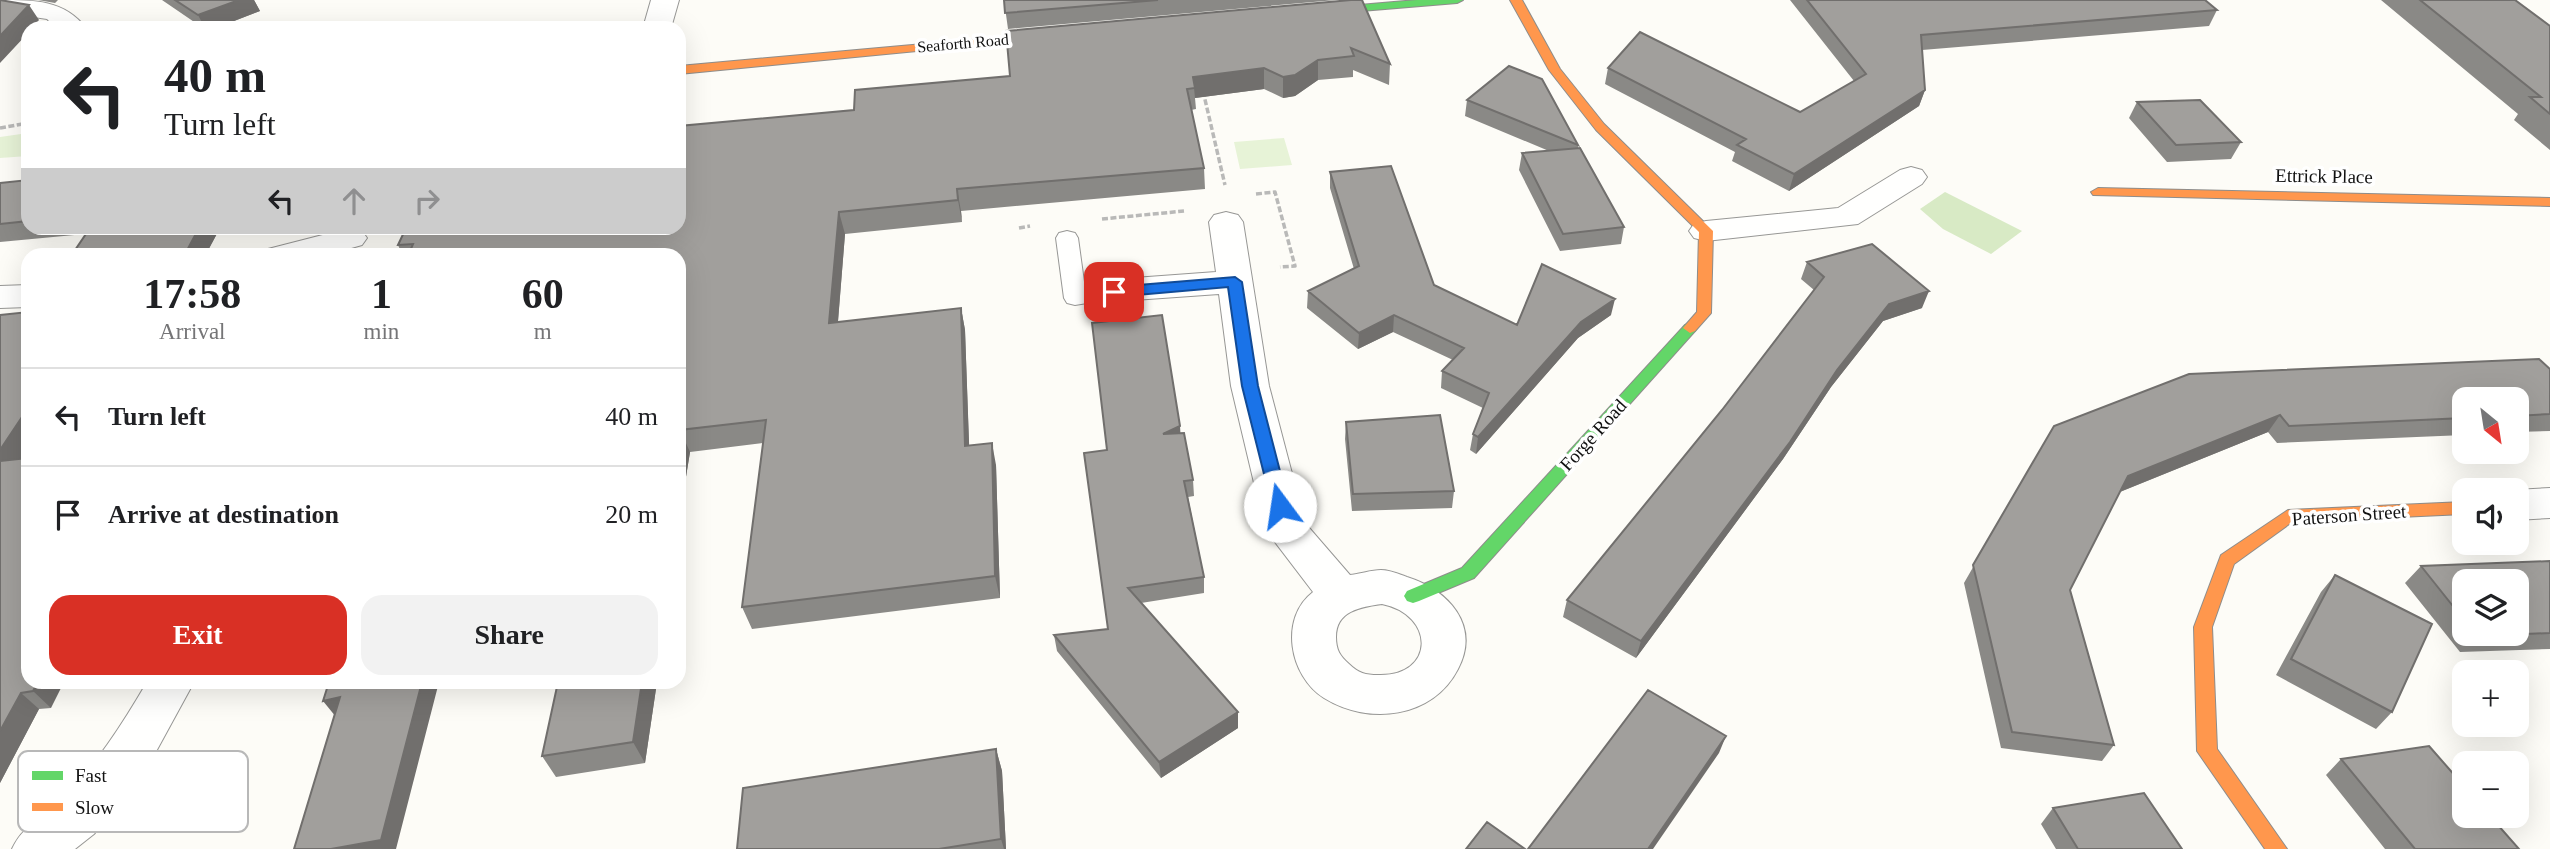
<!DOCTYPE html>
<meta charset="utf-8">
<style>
body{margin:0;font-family:"Times New Roman",serif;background:#f2f2f2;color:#202124;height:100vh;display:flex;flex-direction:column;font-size:26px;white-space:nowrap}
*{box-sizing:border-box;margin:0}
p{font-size:23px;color:#757577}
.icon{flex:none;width:38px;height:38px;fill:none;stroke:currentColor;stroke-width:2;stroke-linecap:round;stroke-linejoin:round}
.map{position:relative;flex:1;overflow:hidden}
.side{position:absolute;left:21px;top:248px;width:665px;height:441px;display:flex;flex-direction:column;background:#fff;border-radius:21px;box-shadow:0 7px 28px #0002}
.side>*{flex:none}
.guide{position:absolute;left:21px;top:21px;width:665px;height:214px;border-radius:21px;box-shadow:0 7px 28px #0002;background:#fff;color:#202124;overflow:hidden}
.needle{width:46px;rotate:150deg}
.controls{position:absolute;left:2452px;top:387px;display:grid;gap:14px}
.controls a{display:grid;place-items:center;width:77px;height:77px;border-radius:14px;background:#fff;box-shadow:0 7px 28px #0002;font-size:35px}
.pin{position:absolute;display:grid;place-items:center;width:60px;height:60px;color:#fff;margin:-30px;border-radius:14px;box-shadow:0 4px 10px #0006}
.me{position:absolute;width:77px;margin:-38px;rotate:346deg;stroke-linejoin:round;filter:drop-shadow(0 0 5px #0008)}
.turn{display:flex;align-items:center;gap:24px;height:147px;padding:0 28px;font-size:32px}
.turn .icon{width:91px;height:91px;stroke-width:2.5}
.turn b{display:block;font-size:49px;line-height:60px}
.lanes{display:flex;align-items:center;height:66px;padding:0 28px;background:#0003;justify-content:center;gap:35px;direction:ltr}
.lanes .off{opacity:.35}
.eta{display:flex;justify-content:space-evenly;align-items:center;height:119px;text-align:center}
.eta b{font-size:42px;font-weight:800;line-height:49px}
.cta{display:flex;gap:14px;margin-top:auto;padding:14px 28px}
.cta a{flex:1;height:80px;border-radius:21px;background:#d93025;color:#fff;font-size:28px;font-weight:800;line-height:80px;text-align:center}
.cta a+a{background:#f2f2f2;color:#202124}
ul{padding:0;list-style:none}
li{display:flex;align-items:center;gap:21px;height:98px;padding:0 28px;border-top:2px solid #e0e0e0}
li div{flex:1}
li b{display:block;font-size:26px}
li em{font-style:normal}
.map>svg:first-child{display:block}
.green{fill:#e7f3d7}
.forest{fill:#d8eac5}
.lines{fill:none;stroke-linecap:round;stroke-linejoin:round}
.lane-casing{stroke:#979795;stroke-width:2}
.street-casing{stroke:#979795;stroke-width:2}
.fast-casing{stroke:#8e8d8b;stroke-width:2}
.slow-casing{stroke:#8e8d8b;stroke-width:2}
.path{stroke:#b9b9b8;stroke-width:3.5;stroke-dasharray:6 2.5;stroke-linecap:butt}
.lane{fill:#fffffe;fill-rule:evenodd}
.street{fill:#fffffe;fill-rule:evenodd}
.fast{fill:#63d668;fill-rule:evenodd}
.slow{fill:#ff974d;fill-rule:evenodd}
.wall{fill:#8a8986;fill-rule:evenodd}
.shaded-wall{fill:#716f6d}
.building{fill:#a19f9c;stroke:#716f6d;stroke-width:2}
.route{fill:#1a73e8;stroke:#114b97;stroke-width:2}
.labels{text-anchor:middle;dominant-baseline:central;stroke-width:7;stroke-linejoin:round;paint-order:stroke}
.far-street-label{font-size:16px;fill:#111;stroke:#fff}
.street-label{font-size:19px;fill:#111;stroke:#fff}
.key{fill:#fff;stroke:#b8b8b8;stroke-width:2}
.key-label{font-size:19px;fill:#111}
</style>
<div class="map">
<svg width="2550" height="849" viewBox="0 0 2550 849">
<rect width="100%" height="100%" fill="#fdfcf7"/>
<path class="green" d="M28,133v23l-28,2v-21z
M1284,138l8,27 -52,4 -6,-27z"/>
<path class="forest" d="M1945,192l77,39 -31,23 -48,-25 -23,-20z"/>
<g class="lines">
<defs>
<path id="lane" d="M1067,231l8,2 3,5 7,51 49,-7 8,2 3,5 -3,5 -67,11 -8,-2 -3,-5 -8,-60 3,-5z"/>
<path id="street" d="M0,0c35,0 64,0 86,28h-30l-9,-9 -47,-7z
M651,0h28l-8,28h-28z
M1911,167l11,3 5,7 -5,7 -64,40 -152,17 -12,-3 -5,-7 5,-7 12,-3 132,-13 62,-38z
M1226,212l12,3 5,7 26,164 36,137 45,52c10,-1 21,-5 31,-5 9,0 18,4 26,7 41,13 74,48 51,92 -25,49 -89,57 -134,29 -35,-22 -45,-80 -11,-106l-48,-63 -34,-143 -12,-92 -85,6 -12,-3 -5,-8 5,-8 12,-3 82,-6 -7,-50 5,-7zM1382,604c54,11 53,73 -4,71 -12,0 -20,-2 -29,-11 -9,-8 -13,-14 -13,-27 0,-26 24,-30 46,-33z
M350,228l12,3 5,7 -5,7 -39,11h-60l5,-7z
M28,285v22l-28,1v-22z
M2550,488v30l-34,2 -1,-30z
M147,682h47l-48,88 -52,64 -19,15h-63c12,-26 31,-29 49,-48 35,-36 61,-76 86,-119z"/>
<path id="fast" d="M1417,0h46l-6,3 -144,12 -6,-3 6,-3z
M1690,323l7,5 -2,3 -221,247 -55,23 -6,2 -6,-2 -3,-5 3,-5 55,-23 223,-243z"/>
<path id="slow" d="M1510,0h12l38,69 44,55 109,107 -2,82 -16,18 -5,2 -7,-5 14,-16 2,-80 -103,-102 -47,-60z
M1058,32l4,1v4l-383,37v-8z
M2098,188l452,10v8l-457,-11 -2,-3z
M2464,502v12l-172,8 -58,42 -22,63 5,122 70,100h-22l-68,-98 -3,-124 27,-72 67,-45z"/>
</defs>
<use href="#lane" class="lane-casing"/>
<use href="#street" class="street-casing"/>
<use href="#fast" class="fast-casing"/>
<use href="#slow" class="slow-casing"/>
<path class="path" d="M1203,91l22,94
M0,128l28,-5
M1256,194l19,-2 20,74 -15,1
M1102,219l82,-8
M1019,228l11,-2"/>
<use href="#lane" class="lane"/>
<use href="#street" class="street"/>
<use href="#fast" class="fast"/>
<use href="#slow" class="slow"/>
</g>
<path class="wall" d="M38,0h20l-3,3z
M162,0h92l6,11 -44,17h-13z
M1004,0h332l-328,29z
M1351,0l39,64 -1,21 -36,-15v7l-35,3 -23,16 -12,2 -19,-9 -69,9 1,11 -5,1 13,58 1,21 -244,22 1,11 -117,12 -7,88 123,-14 4,22 4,116 27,19 4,133 -248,31 -10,-22 21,-164 -73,9 -11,68v-264h-276l-5,-11 281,-17 175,-118z
M1790,0h17l410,10 -8,16 -287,24 3,40 -6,16 -130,85 -57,-30 3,-9 -130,-68 3,-16 192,44 54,-31z
M2381,0h134l35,26v124l-36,-30 4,-6z
M1467,100l111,45v3l46,79 -3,17 -61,7 -41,-81 3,-17 27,-2 -84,-35z
M2137,102l104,40 -10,17 -64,3 -38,-44z
M1330,172l104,113 83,40 94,-10 -33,23 -102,116 -6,-4 3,-16 10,-26 -42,-20 1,-17 11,-11 -60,-28 -35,17 -51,-41 1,-17 46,-22 -24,-81z
M28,180v48h192l-15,28 -120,-22 -85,8v-59z
M1807,262l115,46 -39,13 -52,66 -48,72 -147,199 -73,-41 4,-17 155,-190 92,-120 -13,-11z
M28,312v136l-7,11 30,249 -12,1 -39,74z
M2550,369v62l-34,1v-33h-52v36l-187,8 -9,-11 -148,60 -50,98 44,155 -12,16 -101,-13 -37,-165 90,-157z
M1346,422l108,69 -2,17 -100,3 -7,-72z
M1180,426v7l13,47 1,16 -6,1 16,80v16l-63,10 97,109v16l-77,50 -104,-127 -3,-16 54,-6 -1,-179z
M2550,561v88l-90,3 -55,-69 16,-17zM2464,581l52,53h-52z
M2335,575l57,137 -16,17 -100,-54 45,-83z
M657,682l-12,81 -89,14 -14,-21z
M996,749l6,22 4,78h-269z
M2341,759l178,90h-134l-59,-74z
M2053,808l129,41h-126l-15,-25z"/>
<path class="shaded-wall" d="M239,0h15l6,11 -44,17h-11l-7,-13z
M29,5l10,15 -7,8h-4v5l-28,30v-27z
M1318,60v20l-23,16 -12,2v-21z
M1264,68v21l-69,9 -2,-21z
M1925,90l-6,16 -130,85 5,-17z
M957,189l4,22 1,11 -4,-22z
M839,212l6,22 -9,111 -7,-22z
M199,228h21l-15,28h-21z
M1929,291l-7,17 -39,13 -52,66 -48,72 -147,199 5,-17 196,-271 52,-66z
M1615,299l-4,16 -33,23 -102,116 2,-17 103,-115z
M961,308l4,22 5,139 -5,-23z
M1394,315l-1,17 -35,17 1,-16z
M28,408v40l-20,31 -8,-9v-20z
M2280,415l-12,17 -151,61 11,-17z
M1180,426l1,16 -18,-8z
M680,430l10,22 -11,68v-82z
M992,443l4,22 4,133 -5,-22z
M38,682h26l-13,26 -18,-17z
M422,682h17l-43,167h-65z
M642,682h15l-12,81 -12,-21z
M21,693l18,16 -39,74v-52z
M340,697l-4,20 -13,-16z
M1238,712v16l-77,50 -2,-16z
M1726,736l-7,17 -66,96h-5z
M996,749l6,22 4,78h-2l-3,-10z"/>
<path class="building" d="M0,0l29,5 -29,31z
M175,0h64l-41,15z
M1004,0h154l-153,13z
M1351,0h11l28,64 -39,-16 3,8 -36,4 -23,15 -12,2 -19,-9 -71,9 2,11 -8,1 17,79 -247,21 1,11 -119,12 -10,111 132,-15 4,138 27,-3 3,133 -253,31 24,-187 -86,10 -1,8v-182h-271l5,-12 -15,1 8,-17h273v-102l175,-16 1,-20 155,-14 -4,-45z
M1807,0h398l12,10 -296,25 4,55 -131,84 -57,-29 9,-6 -138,-71 32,-36 160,80 66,-38z
M2420,0h95l35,26v88l-20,-17h11z
M1509,66l33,13 36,66 -111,-45z
M2200,100l41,42 -65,3 -39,-43z
M1580,148l44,79 -61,7 -41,-81z
M1391,166l43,119 83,40 25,-61 73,35 -34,23 -103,115 -5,-3 16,-41 -47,-22 22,-23 -70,-33 -35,18 -51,-42 51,-25 -29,-94z
M28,180v41l-28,3v-41z
M90,228h109l-15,28h-113z
M1872,244l57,47 -40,13 -52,66 -47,72 -149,199 -74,-41 155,-190 102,-133 -17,-15z
M28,312v96l-28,42v-135z
M1162,315l18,111 -17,8 21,-1 9,47 -9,1 20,96 -76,11 110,124 -79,50 -105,-127 54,-6 -24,-176 23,-3 -15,-127z
M2539,359l11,10v45l-34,2v-17h-52v19l-175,8 -9,-11 -152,61 -58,114 44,155 -102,-13 -39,-167 81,-139 135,-52z
M1440,415l14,76 -101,3 -7,-72z
M28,458v224h10l-5,9 -12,2 -21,38v-270z
M2550,561v72l-73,3 -2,-2h41v-53h-52v39l-43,-54z
M2335,575l97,49 -40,88 -101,-53z
M329,682h93l-41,158 -50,9h-37l46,-152 -17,4z
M558,682h84l-9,60 -91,14z
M1648,690l78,46 -78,113h-120z
M2429,746l35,40v30h26l29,33h-104l-74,-90z
M996,749l5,90 -62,10h-202l6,-61z
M2144,793l38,56h-104l-25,-41z
M1487,822l38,27h-59z"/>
<path class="route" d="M1235,277l7,5 16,104 31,120 -9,6 -8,-6 -30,-120 -14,-99 -114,10 -7,-5 7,-5z"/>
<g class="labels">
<g class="far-street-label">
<text transform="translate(963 43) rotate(-5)">Seaforth Road</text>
</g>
<g class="street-label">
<text transform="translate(2324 176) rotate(1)">Ettrick Place</text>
<text transform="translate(1593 435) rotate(-48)">Forge Road</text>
<text transform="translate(2349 515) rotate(-4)">Paterson Street</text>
</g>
</g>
<rect x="18" y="751" width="230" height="81" rx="10" class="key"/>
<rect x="32" y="771" width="31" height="9" fill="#63d668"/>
<rect x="32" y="803" width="31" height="8" fill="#ff974d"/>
<g class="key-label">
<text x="75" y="782">Fast</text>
<text x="75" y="814">Slow</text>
</g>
</svg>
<div class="controls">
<a><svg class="needle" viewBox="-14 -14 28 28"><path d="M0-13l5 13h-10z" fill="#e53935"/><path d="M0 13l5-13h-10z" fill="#757577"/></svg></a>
<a><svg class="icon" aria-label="sound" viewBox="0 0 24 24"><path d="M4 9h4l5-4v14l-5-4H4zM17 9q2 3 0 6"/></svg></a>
<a><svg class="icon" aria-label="layers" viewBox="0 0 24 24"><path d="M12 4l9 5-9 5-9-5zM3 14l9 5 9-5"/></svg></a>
<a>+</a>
<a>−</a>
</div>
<div class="pin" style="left:1114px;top:292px;background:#d93025"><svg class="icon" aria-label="arrive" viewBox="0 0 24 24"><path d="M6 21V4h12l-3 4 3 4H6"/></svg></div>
<svg class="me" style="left:1280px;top:506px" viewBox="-20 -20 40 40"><circle r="19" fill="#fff"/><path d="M0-13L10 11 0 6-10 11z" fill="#1a73e8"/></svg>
<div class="guide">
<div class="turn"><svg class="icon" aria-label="left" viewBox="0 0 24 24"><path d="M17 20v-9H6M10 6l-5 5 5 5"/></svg><div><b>40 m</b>Turn left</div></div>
<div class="lanes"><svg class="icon" aria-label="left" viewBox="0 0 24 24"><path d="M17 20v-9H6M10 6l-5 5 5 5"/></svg><svg class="icon off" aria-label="ahead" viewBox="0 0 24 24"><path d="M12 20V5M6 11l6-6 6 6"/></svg><svg class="icon off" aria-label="right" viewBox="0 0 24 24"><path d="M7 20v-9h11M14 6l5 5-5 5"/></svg></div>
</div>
<section class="side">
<div class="eta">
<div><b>17:58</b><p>Arrival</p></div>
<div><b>1</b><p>min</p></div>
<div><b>60</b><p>m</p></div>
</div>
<ul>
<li><svg class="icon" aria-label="left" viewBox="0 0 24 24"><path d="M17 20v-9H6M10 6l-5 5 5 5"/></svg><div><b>Turn left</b></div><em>40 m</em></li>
<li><svg class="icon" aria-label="arrive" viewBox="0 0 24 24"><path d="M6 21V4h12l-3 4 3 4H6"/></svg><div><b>Arrive at destination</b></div><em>20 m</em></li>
</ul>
<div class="cta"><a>Exit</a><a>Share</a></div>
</section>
</div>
